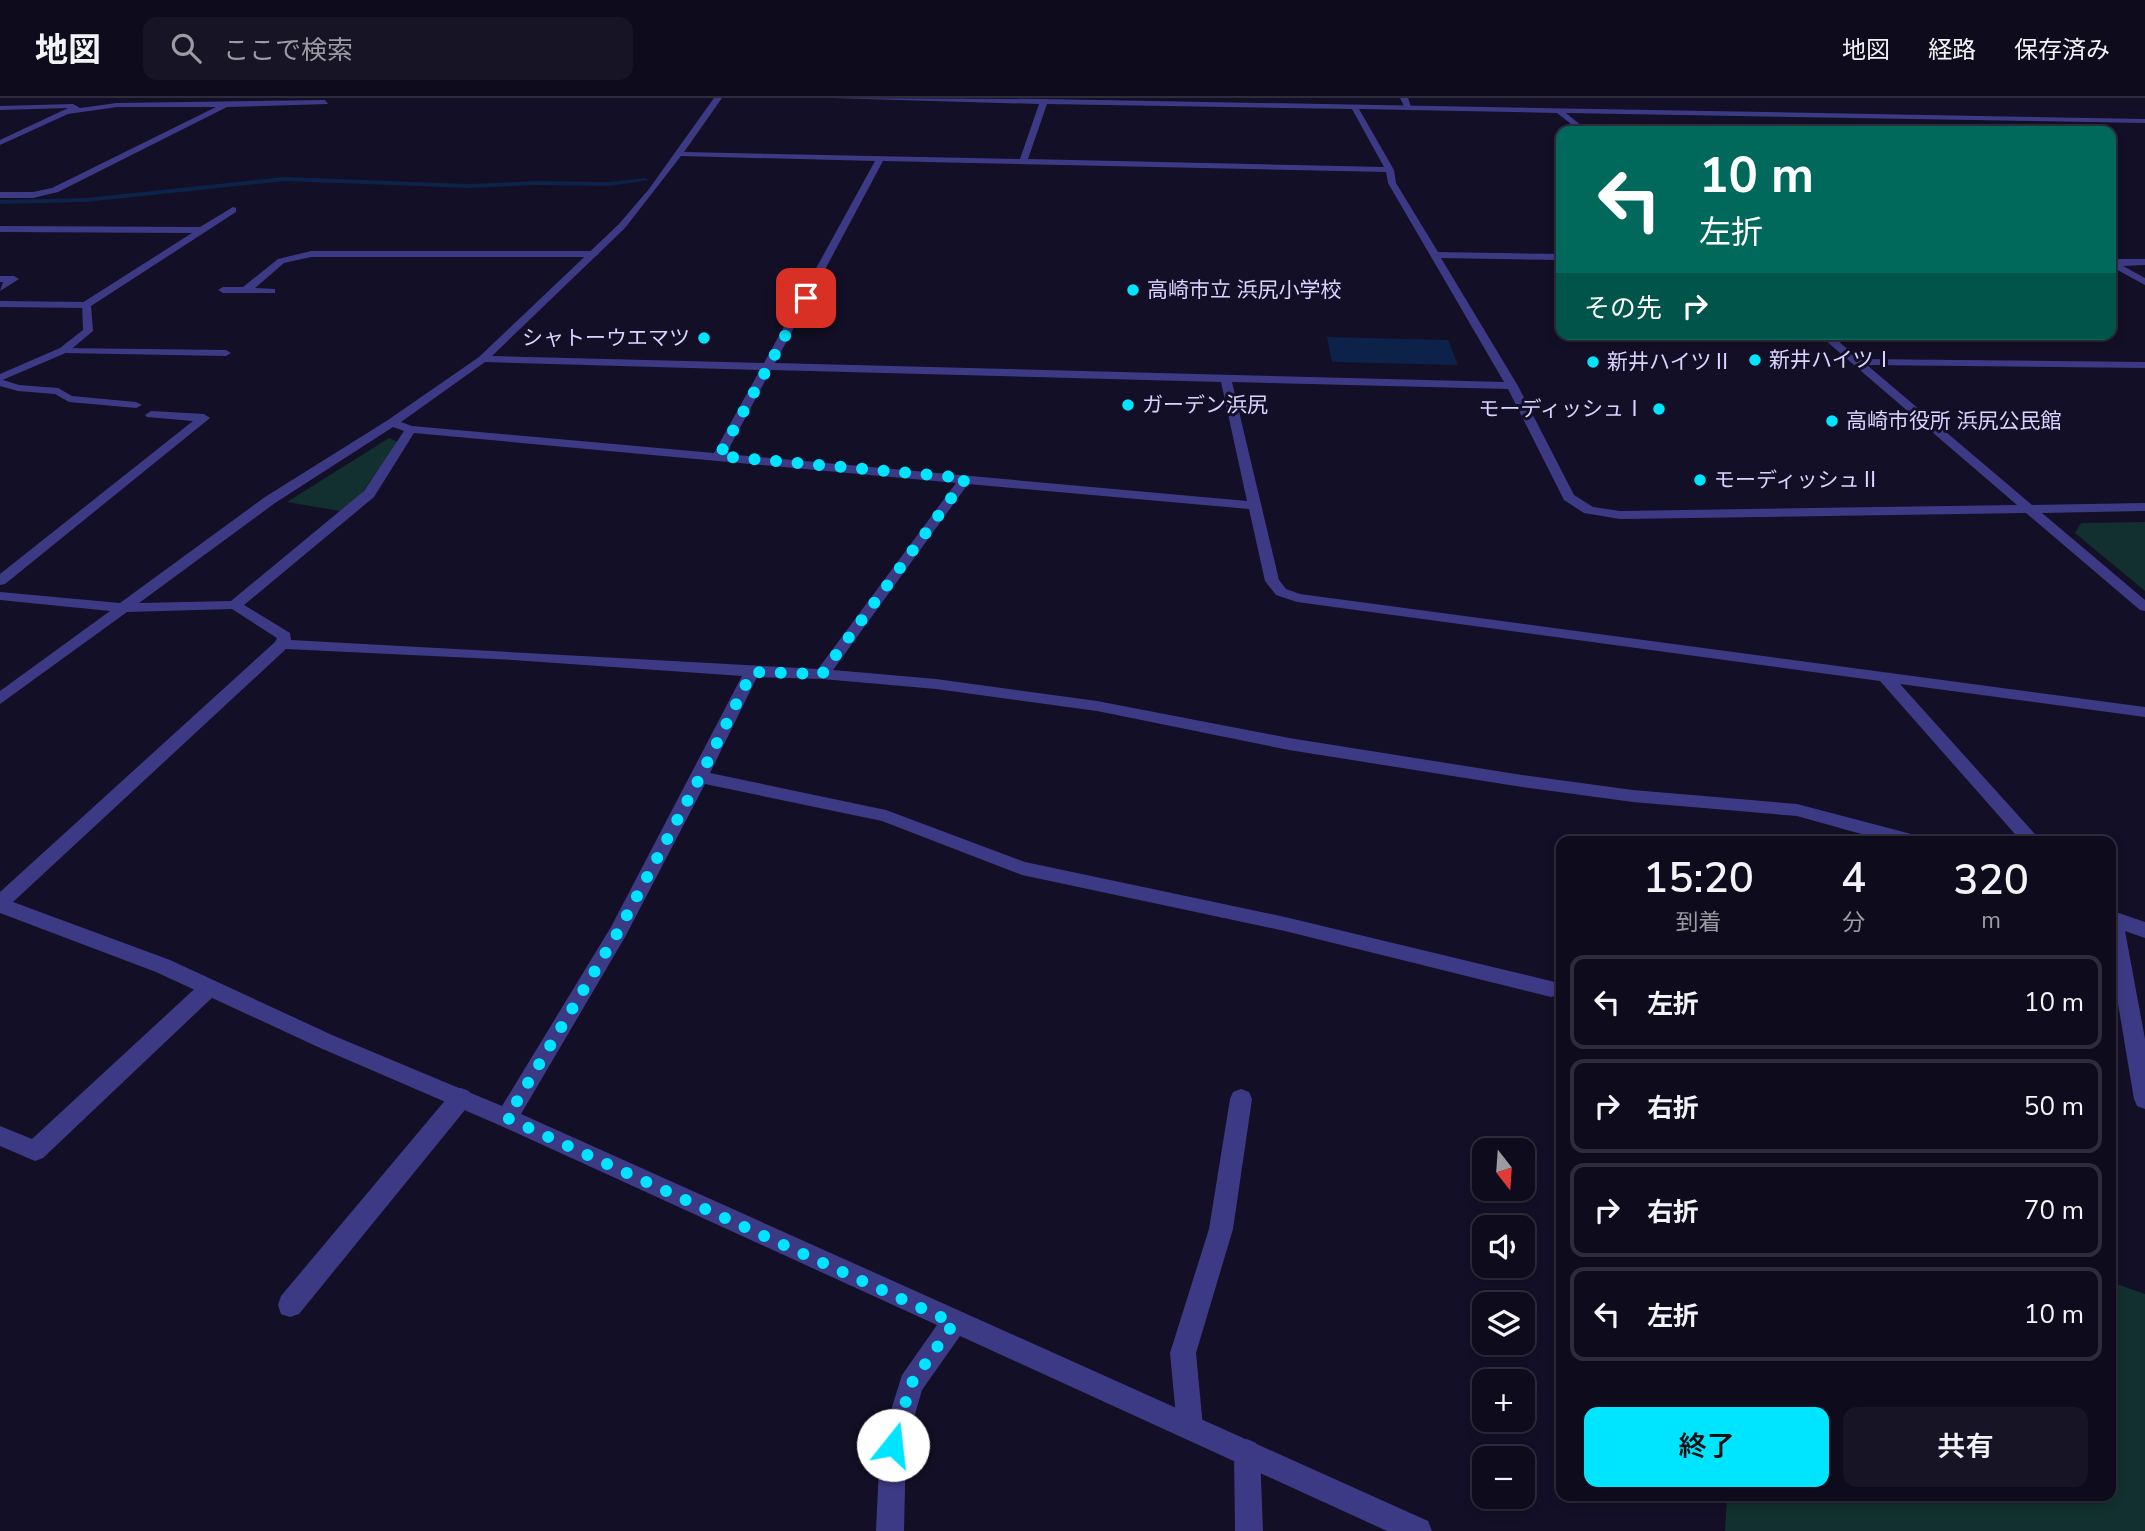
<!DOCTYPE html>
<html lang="ja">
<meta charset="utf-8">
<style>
body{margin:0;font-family:"Nunito Sans","Noto Sans JP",sans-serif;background:#171425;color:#f1f3f6;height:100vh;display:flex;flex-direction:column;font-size:26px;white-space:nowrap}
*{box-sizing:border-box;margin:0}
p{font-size:23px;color:#9b9ba3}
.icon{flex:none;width:38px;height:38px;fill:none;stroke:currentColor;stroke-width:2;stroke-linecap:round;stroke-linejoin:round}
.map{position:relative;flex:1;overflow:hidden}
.sheet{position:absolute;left:1556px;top:738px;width:560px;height:665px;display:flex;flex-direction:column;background:#0e0b1c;border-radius:14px;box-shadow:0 4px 10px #0003,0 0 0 2px #2e2b3b}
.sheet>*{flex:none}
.hud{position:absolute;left:1556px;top:28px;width:560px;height:214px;border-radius:14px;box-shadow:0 4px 10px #0003,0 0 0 2px #2e2b3b;background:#00695c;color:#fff;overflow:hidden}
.needle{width:46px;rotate:163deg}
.buttons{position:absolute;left:1472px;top:1040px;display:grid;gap:14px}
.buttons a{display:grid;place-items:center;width:63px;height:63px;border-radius:14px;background:#0e0b1c;box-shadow:0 4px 10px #0003,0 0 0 2px #2e2b3b;font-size:35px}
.pin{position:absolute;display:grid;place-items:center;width:60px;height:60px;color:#fff;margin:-30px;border-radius:14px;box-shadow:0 4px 10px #0006}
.me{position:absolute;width:77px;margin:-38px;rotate:16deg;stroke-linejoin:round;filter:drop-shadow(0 0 5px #0008)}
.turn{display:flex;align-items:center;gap:24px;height:147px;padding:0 28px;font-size:32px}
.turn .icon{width:91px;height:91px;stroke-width:2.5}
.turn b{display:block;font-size:49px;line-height:60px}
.then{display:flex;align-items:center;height:66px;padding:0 28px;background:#0003;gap:14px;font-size:26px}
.eta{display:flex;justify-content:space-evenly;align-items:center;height:119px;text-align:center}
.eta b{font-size:42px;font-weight:600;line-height:49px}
.action{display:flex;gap:14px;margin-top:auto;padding:14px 28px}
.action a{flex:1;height:80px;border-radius:14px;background:#00e5ff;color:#111;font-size:28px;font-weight:600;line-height:80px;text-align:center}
.action a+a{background:#171425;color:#f1f3f6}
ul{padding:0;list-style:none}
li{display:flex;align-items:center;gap:21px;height:94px;margin:0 14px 10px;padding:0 14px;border:4px solid #2e2b3b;border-radius:14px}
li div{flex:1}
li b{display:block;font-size:26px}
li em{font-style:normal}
header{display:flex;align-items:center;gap:42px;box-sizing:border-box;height:98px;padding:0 35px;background:#0e0b1c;border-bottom:2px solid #2e2b3b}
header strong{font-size:33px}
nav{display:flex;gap:38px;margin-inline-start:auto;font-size:24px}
.search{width:490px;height:63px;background:#171425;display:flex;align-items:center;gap:18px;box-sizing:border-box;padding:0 24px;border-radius:14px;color:#9b9ba3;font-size:26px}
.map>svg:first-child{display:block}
.green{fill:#12302f}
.water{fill:#0c2248}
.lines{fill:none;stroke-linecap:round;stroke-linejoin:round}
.stream{fill:#0c2248;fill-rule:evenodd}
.service{fill:#3d3a85;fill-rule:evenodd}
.minor{fill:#3d3a85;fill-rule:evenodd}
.tertiary{fill:#3d3a85;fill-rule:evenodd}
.route{stroke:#00e5ff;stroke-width:12;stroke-dasharray:0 21.6}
.poi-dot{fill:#00e5ff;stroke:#130f26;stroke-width:2.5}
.labels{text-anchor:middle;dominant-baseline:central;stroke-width:6;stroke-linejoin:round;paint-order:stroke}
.far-poi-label{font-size:21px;fill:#d9d4ff;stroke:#130f26;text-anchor:start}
</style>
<header>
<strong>地図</strong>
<div class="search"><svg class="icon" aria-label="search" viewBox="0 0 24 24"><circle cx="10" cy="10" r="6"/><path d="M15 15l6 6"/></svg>ここで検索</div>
<nav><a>地図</a><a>経路</a><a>保存済み</a></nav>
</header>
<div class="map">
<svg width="2145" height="1433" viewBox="0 0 2145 1433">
<rect width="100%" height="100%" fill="#130f26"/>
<path class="green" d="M389,340l9,4 -39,55 -19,14 -53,-9z
M2145,424v69l-70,-58 6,-10z
M2111,1184l34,12v237h-420l2,-35h383z"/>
<path class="water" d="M1327,239l121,3 10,25 -126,-3z"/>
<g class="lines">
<path class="stream" d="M284,79l185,7 67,-3 74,1 35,-4 4,2 -39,6 -74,-1 -67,3 -185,-7 -198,21 -86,2v-4l86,-2z"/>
<path class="service" d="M311,153h283l5,3 -5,3h-283l-27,6 -29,25 20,1v4h-52l-5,-3 5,-3h20l35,-28z
M0,178h14l5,3 -19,12 3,-9h-3z
M0,203l86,1 5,3 -5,3 -86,-1z
M60,250l166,2 5,3 -5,3 -162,-3 -5,-3z
M0,281l19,6 39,3 14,8 64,6 6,3 -6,3 -67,-6 -14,-8 -37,-3 -18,-5z
M151,313l53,3 6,4 -205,166 -5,1v-11l193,-153 -46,-4 -2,-2z
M209,882l7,2 3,6 -3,6 -173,164 -8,3 -35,-15v-20l32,13 170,-157z
M461,990l8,3 3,7 -3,7 -170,209 -9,3 -9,-3 -3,-9 3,-9 172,-205z
M1241,991l8,3 3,7 -19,130 -37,124 7,74 -4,9 -9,4 -9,-4 -4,-9 -7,-74 39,-124 21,-130 3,-7z
M1247,1341l9,4 4,9 3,79h-28l-1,-79 4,-9z"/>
<path class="minor" d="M714,0h8l-38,54 336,7 19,-55 -209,-6 214,1 1101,20v4l-579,-10 22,18h-8l-23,-18 -198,-4 35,61 2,13 42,69 123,2v6l-120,-2 77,128 56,109 19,12 27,4 397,-6 -199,-171h12l29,25 286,3v6l-278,-3 165,140 113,-2v8l-103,2 103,87v11l-5,-1 -114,-97 -406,6 -36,-6 -20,-13 -56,-111 -276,-7 47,198 7,9 14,5 845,113v10l-245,-33 142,158h-20l-142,-161 -583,-79 -21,-7 -11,-14 -16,-72 -281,-25 -135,186 103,9 161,22 192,37 233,37 111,15 164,14 118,31 6,2 3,5h-34l-93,-26 -164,-14 -111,-15 -233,-37 -192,-39 -161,-22 -114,-10 -65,-2 -47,96 176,37 139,52 260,55 266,64 7,2 3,6 -3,6 -7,2 -266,-66 -263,-56 -140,-54 -177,-37 -80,153 -104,177 907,407 4,10h-45l-427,-195 -38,54 -16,55 -2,86h-28l4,-86 22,-70 35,-50 -438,-200 -181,-78 -162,-75 -156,-59v-21l275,-250 2,-4 -45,-29 -105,3 -127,92v-13l110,-80 -110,-11v-8l120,11 145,-106 123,-77 91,-63 140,-133 30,-35zM1047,6l305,5 32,58 -356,-8zM681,58l194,5 -111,202 -272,-7 133,-128zM883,63l503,11 2,11 116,199 -729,-19zM485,264l275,8 -46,83 -302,-27 -11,-4zM771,272l450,12 26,119 -521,-47zM393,329l11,4 -40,60 -133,110 -92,2 136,-100zM414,335l542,50 -138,186 -527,-29 -1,-7 -46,-28 130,-108zM286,551l227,11 229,16 -131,251 -109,179 -170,-71 -162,-75 -157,-58z
M325,2l3,4 -101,3 -169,85 -25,6h-33v-6h33l19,-4 164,-81h-99l-49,7 -68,31v-5l68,-32 -68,2v-4l73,-2 7,4 37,-5z
M233,109l3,1v4l-145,94 2,25 -25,21 -68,29v-7l60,-26 23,-18 -1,-27 110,-70 -192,-1v-6l200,1z
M2110,161h35v6l-22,1 22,12v7l-35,-19z
M2110,812l35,12v16l-20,-7 20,108v70l-8,-3 -3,-7 -24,-143z"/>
<path class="tertiary" d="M1400,0h8l4,12h-6z"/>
</g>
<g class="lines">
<path class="route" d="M806,200l-87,158 247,22 -144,196 -70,-2 -52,105 -82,155 -111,186 447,205 -43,61 -18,61"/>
</g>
<g class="poi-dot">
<circle cx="1133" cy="192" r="7"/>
<circle cx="704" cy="240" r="7"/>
<circle cx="1755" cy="262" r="7"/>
<circle cx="1593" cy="264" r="7"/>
<circle cx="1128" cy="307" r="7"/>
<circle cx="1659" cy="311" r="7"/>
<circle cx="1832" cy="323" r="7"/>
<circle cx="1700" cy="382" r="7"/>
</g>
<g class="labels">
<g class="far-poi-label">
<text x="1147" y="192">高崎市立 浜尻小学校</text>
<text x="690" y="240" text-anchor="end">シャトーウエマツ</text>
<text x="1769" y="262">新井ハイツⅠ</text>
<text x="1607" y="264">新井ハイツⅡ</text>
<text x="1142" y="307">ガーデン浜尻</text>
<text x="1645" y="311" text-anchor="end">モーディッシュⅠ</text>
<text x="1846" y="323">高崎市役所 浜尻公民館</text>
<text x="1714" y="382">モーディッシュⅡ</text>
</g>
</g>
</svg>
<div class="buttons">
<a><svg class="needle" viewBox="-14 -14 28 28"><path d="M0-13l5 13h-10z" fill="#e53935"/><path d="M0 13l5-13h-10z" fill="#9b9ba3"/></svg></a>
<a><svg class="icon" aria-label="sound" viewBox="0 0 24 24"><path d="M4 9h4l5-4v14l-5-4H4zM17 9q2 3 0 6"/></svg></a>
<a><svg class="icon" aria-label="layers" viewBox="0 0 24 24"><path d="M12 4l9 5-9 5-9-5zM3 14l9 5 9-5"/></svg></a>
<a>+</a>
<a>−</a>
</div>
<div class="pin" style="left:806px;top:200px;background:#d93025"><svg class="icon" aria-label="arrive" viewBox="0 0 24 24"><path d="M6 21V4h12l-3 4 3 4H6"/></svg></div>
<svg class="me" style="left:893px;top:1347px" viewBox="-20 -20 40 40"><circle r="19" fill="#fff"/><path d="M0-13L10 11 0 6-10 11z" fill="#00e5ff"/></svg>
<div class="hud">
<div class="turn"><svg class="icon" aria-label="left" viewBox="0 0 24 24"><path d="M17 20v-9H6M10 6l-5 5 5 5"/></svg><div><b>10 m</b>左折</div></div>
<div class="then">その先<svg class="icon" aria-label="right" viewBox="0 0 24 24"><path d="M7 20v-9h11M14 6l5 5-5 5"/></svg></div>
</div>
<section class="sheet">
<div class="eta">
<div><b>15:20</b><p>到着</p></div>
<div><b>4</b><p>分</p></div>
<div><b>320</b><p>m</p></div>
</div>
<ul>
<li><svg class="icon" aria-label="left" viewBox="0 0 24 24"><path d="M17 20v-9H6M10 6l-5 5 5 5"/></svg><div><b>左折</b></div><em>10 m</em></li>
<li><svg class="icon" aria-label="right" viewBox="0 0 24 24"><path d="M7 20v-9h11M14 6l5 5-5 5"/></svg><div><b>右折</b></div><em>50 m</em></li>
<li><svg class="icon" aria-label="right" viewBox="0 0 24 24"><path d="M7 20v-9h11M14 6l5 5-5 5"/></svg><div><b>右折</b></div><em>70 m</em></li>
<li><svg class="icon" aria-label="left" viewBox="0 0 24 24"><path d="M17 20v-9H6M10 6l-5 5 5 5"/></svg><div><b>左折</b></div><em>10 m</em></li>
</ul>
<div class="action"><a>終了</a><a>共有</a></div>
</section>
</div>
